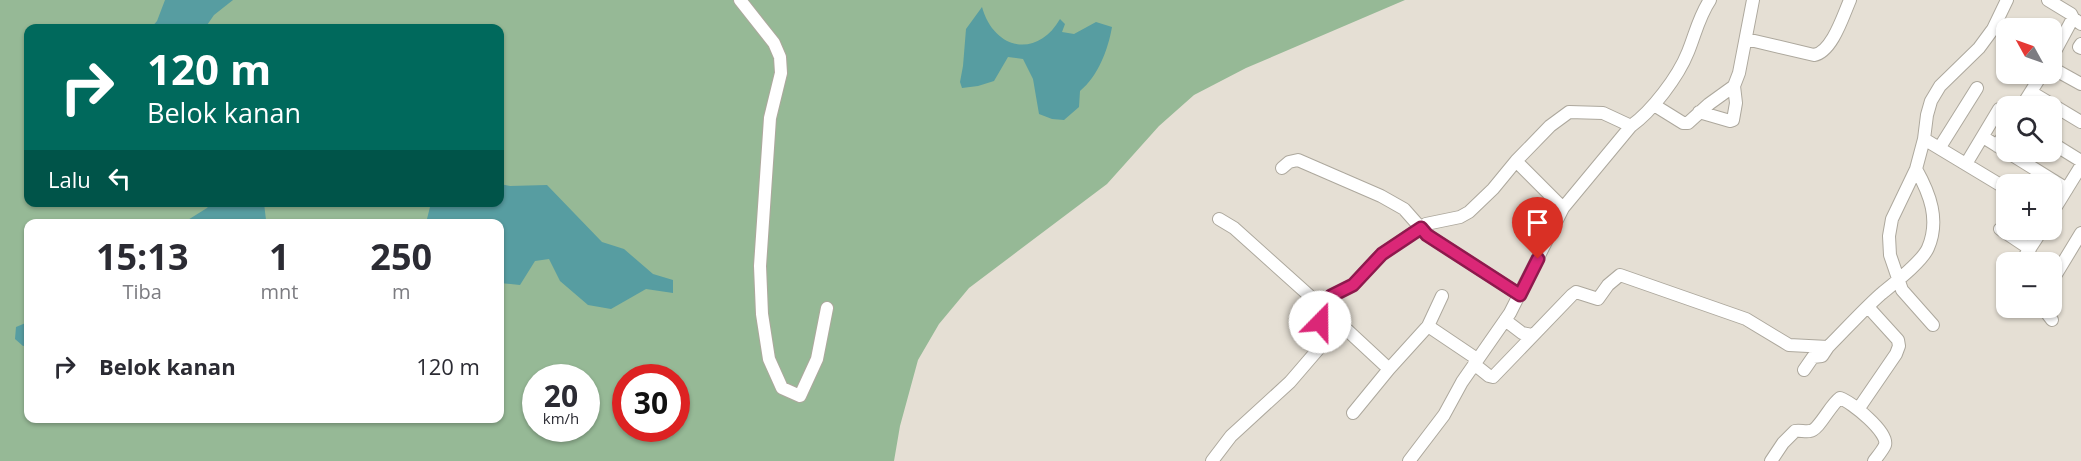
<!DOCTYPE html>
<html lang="id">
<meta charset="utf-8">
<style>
body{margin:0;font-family:"Open Sans",sans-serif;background:#f2f2f3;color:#2b2b33;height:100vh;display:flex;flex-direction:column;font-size:22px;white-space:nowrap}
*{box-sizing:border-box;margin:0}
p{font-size:20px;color:#7c7c81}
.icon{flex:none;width:33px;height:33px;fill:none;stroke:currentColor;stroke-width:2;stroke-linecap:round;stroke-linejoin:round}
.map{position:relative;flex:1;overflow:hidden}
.sheet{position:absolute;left:24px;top:219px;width:480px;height:204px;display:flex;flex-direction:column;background:#fff;border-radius:12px;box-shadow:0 2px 4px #0004}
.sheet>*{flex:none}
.top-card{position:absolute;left:24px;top:24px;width:480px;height:183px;border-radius:12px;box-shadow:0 2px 4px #0004;background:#00695c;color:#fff;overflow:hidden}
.needle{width:39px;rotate:310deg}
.buttons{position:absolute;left:1996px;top:18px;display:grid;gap:12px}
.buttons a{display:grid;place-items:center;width:66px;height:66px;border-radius:12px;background:#fff;box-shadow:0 2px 4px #0004;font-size:30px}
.speed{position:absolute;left:522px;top:364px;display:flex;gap:12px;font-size:30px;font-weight:700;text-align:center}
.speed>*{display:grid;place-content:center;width:78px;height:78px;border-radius:50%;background:#fff;box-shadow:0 2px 4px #0004;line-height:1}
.speed small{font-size:15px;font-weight:400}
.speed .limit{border:9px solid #d22;background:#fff;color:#111}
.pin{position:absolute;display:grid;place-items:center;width:51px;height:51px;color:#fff;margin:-62px -26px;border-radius:50% 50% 50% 0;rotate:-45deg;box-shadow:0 0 6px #0007}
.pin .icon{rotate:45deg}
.me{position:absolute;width:66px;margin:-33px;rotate:22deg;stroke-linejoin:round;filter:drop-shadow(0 0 4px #0008)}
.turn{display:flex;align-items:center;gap:21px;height:126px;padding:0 24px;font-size:27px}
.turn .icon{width:78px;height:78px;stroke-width:2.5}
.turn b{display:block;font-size:42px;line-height:51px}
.then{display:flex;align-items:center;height:57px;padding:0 24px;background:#0003;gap:12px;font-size:22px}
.eta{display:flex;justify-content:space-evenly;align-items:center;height:102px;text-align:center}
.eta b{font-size:36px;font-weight:700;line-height:42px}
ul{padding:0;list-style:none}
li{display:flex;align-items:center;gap:18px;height:90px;padding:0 24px}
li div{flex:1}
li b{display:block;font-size:22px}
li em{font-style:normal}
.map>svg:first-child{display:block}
.green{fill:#96b996;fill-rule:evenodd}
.water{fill:#579da1}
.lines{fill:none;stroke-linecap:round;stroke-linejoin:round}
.minor-casing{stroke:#ada89d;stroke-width:14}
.minor{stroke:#fff;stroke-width:12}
.route-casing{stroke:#8e194d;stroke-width:15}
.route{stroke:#db2777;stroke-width:10}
</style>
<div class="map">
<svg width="2081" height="461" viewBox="0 0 2081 461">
<rect width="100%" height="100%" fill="#e5dfd4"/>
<path class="green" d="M0,0h1405l-159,68 -52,27 -35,31 -52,58 -138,104 -30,36 -21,36 -18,66 -6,35h-894zM28,28h472v174h-472zM28,224h472v194h-472zM536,378h50v51h-50zM626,378h50v51h-50z"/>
<path class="water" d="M165,0h68l-19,15 -9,13h-54l6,-7z
M982,7c12,43 55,52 78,12l5,5 -3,8 12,2 22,-12 16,5c-4,23 -14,49 -32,64l-1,16 -15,13 -12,-1 -13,-5 -6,-35 -10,-20 -15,-2 -14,24 -16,5 -16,2 -2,-6 3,-16 3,-37z
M500,184l10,2 37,-1 55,57 22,7 29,25 20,6v13l-27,-4 -35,20 -23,-4 -28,-24 -11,-22 -14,2 -15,24 -20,-2v-59l-74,-1 5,-20 69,-1z
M211,203h53l2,17 3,3h-86l24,-15z
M28,322v23l-5,1 -8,-7 1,-12z"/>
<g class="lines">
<defs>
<path id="minor" d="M740,0l34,43 6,14 1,16 -11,45 -10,148 2,48 7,45 13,29 18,8 17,-37 10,-51
M2048,0l23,14 2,4
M1746,39l68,16c18,-3 29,-39 36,-55
M2081,44l-2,3 2,1
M2052,57l21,-39 8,6
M2052,68l29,16
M2031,92l50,30
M1654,105l29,18h5l21,-19 25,-18 5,-13 14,-73
M2022,106l20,-32
M1699,112l31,9 3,-1 3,-17 -2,-17
M1983,137l84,52
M1924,139l83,50
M2052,143l29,18
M1997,146l10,-16
M1940,147l37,-59
M1516,161l47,47
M1966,164l33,-55 8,5
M1282,168l7,-6 9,-2 83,36 23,13 23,26 93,60
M1916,169l-24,50 -3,17 1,19 12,35 31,35
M2052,213l29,-47
M1219,219l15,9 88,79
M2000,229l30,20
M2021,262l21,-32
M2052,281l29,-48
M2043,308l9,12
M1505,320l17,13 10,2
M1428,326l49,33
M1331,335l-11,-13 -1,-6 3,-9 9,-11 22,-11 29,-31 44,-30 34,-7 9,-5 24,-23 23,-28 34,-35 19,-14 34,1 28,13
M1474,364l15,12 4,1 79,-82 4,-3 22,7 10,-14 12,-10 126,44 43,26 39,2
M1804,370l9,-13 9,-1 6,-9c18,-18 35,-37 53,-53 12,-10 41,-32 47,-46 12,-28 2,-54 -12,-79l8,-30 3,-24 4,-14 9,-15 39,-38 14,-19 14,-29
M1859,408l37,-54 3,-8 -1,-6 -30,-33
M1353,413l36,-44
M1212,461l19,-25 59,-54 43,-50 9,-2h5l42,39 39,-43 14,-30
M1409,461l35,-46 18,-33 48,-69 53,-105 68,-82c21,-15 47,-49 57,-74 7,-17 11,-36 22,-52
M1771,461l12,-18 12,-12c5,-1 10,1 15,0 9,-1 20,-26 30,-33 11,4 49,34 45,47 -2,5 -8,12 -11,16"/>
</defs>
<use href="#minor" class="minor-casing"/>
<use href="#minor" class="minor"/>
</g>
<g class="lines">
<defs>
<path id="route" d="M1320,322l-1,-10 12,-16 22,-11 29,-31 39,-26 6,7 93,60 18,-36"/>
</defs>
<use href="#route" class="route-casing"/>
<use href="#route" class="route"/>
</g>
</svg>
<div class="buttons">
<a><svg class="needle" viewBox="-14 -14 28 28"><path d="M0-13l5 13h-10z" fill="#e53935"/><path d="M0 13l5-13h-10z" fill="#7c7c81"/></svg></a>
<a><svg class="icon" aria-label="search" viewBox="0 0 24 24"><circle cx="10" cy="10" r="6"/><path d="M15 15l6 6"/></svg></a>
<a>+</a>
<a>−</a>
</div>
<div class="speed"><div>20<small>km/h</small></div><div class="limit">30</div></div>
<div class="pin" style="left:1538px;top:259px;background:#d93025"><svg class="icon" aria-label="arrive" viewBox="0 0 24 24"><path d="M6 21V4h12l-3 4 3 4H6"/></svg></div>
<svg class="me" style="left:1320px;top:322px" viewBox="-20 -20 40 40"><circle r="19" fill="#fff"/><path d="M0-13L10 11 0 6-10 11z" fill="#db2777"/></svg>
<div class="top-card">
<div class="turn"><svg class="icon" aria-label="right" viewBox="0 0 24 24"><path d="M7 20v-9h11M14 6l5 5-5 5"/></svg><div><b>120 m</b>Belok kanan</div></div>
<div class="then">Lalu<svg class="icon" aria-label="left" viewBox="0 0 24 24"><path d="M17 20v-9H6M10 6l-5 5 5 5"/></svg></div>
</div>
<section class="sheet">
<div class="eta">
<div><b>15:13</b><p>Tiba</p></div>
<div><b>1</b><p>mnt</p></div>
<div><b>250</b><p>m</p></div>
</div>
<ul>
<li><svg class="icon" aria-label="right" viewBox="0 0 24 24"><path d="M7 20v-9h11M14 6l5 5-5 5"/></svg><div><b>Belok kanan</b></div><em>120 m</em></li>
</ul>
</section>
</div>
